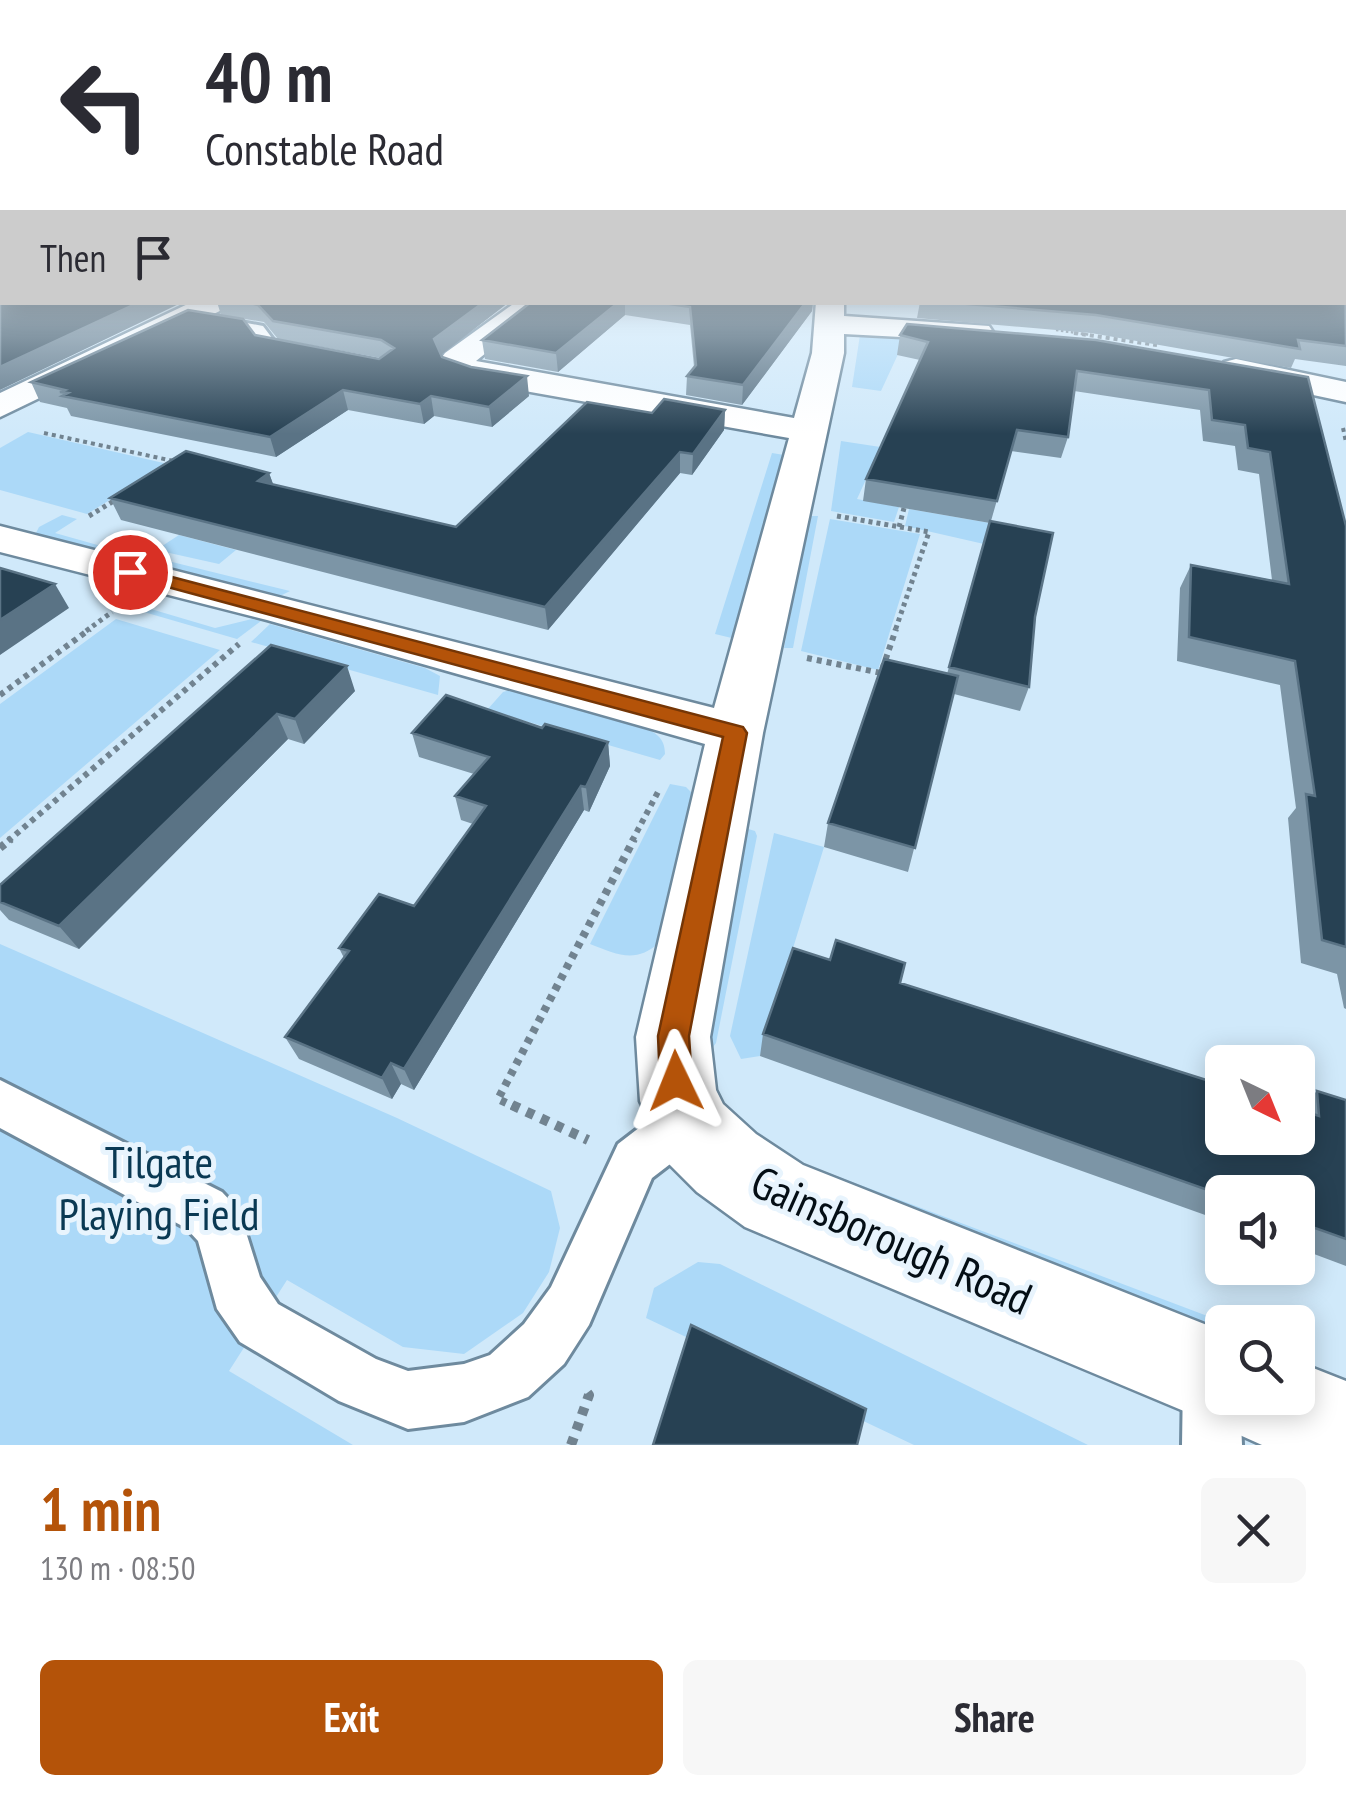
<!DOCTYPE html>
<meta charset="utf-8">
<style>
body{margin:0;font-family:"PT Sans Narrow",sans-serif;background:#f7f7f7;color:#2b2b33;height:100vh;display:flex;flex-direction:column;font-size:38px;white-space:nowrap}
*{box-sizing:border-box;margin:0}
p{font-size:32px;color:#7c7c81}
.icon{flex:none;width:55px;height:55px;fill:none;stroke:currentColor;stroke-width:2;stroke-linecap:round;stroke-linejoin:round}
.map{position:relative;height:1445px;overflow:hidden}
.drawer{display:flex;flex-direction:column;background:#fff;flex:1}
.drawer>*{flex:none}
.top-card{position:absolute;left:0px;top:0px;width:1348px;height:305px;box-shadow:0 5px 25px #0003;background:#fff;color:#2b2b33;overflow:hidden}
.needle{width:65px;rotate:137deg}
.tools{position:absolute;left:1205px;top:1045px;display:grid;gap:20px}
.tools a{display:grid;place-items:center;width:110px;height:110px;border-radius:15px;background:#fff;box-shadow:0 5px 25px #0003;font-size:50px}
.pin{position:absolute;display:grid;place-items:center;width:85px;height:85px;color:#fff;margin:-42px;border:5px solid #fff;border-radius:50%;box-shadow:0 2px 10px #0007}
.me{position:absolute;width:110px;margin:-55px;rotate:358deg;stroke-linejoin:round;filter:drop-shadow(0 0 8px #0008)}
.turn{display:flex;align-items:center;gap:35px;height:210px;padding:0 40px;font-size:45px}
.turn .icon{width:130px;height:130px;stroke-width:2.5}
.turn b{display:block;font-size:70px;line-height:85px}
.then{display:flex;align-items:center;height:95px;padding:0 40px;background:#0003;gap:20px;font-size:38px}
.round{display:grid;place-items:center;flex:none;width:105px;height:105px;border-radius:15px;background:#f7f7f7}
.summary{display:flex;align-items:center;justify-content:space-between;height:170px;padding:0 40px}
h1{font-size:60px;font-weight:700;line-height:75px;color:#b45309}
.cta{display:flex;gap:20px;margin-top:auto;padding:20px 40px}
.cta a{flex:1;height:115px;border-radius:15px;background:#b45309;color:#fff;font-size:40px;font-weight:700;line-height:115px;text-align:center}
.cta a+a{background:#f7f7f7;color:#2b2b33}
.map>svg:first-child{display:block}
.green{fill:#acd9f8}
.lines{fill:none;stroke-linecap:round;stroke-linejoin:round}
.service-casing{stroke:#6e8a9e;stroke-width:6}
.minor-casing{stroke:#6e8a9e;stroke-width:5}
.path-far5{stroke:#718390;stroke-width:2.5;stroke-dasharray:2.5 2.5;stroke-linecap:butt}
.path-far4{stroke:#718390;stroke-width:4;stroke-dasharray:4 4;stroke-linecap:butt}
.path-far3{stroke:#718390;stroke-width:5;stroke-dasharray:4 4;stroke-linecap:butt}
.path-far2{stroke:#718390;stroke-width:6;stroke-dasharray:5 5;stroke-linecap:butt}
.path-far1{stroke:#718390;stroke-width:8;stroke-dasharray:6 6;stroke-linecap:butt}
.path{stroke:#718390;stroke-width:10;stroke-dasharray:8 8;stroke-linecap:butt}
.service{fill:#fff;fill-rule:evenodd}
.minor{fill:#fff;fill-rule:evenodd}
.wall{fill:#7c95a6}
.shaded-wall{fill:#5a7385}
.building{fill:#274153;stroke:#5a7385;stroke-width:2.5}
.route{fill:#b45309;stroke:#753606;stroke-width:2.5}
.labels{text-anchor:middle;dominant-baseline:central;stroke-width:10;stroke-linejoin:round;paint-order:stroke}
.near-park-label{font-size:45px;fill:#0a3953;stroke:#e8f4fd}
.near-street-label{font-size:45px;fill:#040e15;stroke:#e8f4fd}
</style>
<div class="map">
<svg width="1346" height="1445" viewBox="0 0 1346 1445">
<rect width="100%" height="100%" fill="#d0e9fa"/>
<path class="green" d="M860,335l46,2 -25,54 -29,-4z
M28,432l140,32 -81,50 -87,-24v-42z
M841,441l46,7 -12,27h-7l-11,24 42,8 -5,15 -63,-11z
M772,453l12,2 -44,185 -25,-6z
M909,509l81,14 -6,21 -79,-18z
M62,515l15,4 -22,14 85,24 -9,5 -96,-27 4,-8z
M810,516h8l-25,132h-9z
M830,519l90,15 -42,136 -77,-19z
M179,535l57,15 -17,14 -63,-14z
M160,559l130,32 -12,6 -127,-33z
M120,587l18,5 6,15 71,21 37,-9 9,2 -24,18 -131,-38 2,-7z
M116,619l104,31 -220,188v-134z
M270,624l155,44 15,8 -2,19 -187,-53z
M510,690l130,36c15,6 25,11 25,28l-5,6 -173,-50 16,-18z
M670,784l16,3 12,12 -38,143c-24,22 -42,13 -70,2z
M745,828l10,3 2,5 -41,207 -8,11 -4,-48z
M774,833l50,14 -64,209 -19,3 -11,-23z
M0,944l397,174 154,73 9,37 -11,44 -26,41 -59,41 -61,-7 -116,-67 -58,91 124,74h-353z
M786,1157l432,163 -1,24 -432,-168z
M698,1262l22,2 368,181h-174l-268,-127 8,-30z"/>
<g class="lines">
<defs>
<path id="service" d="M209,316l54,10 12,16 33,6 2,4 -9,6 -39,-8 -11,-16 -48,-9v-8z
M0,1080l222,112 17,18 21,67 18,27 98,55 32,12 56,-7 26,-9 34,-31 27,-37 67,-143 52,-40 17,-7 17,7 7,17 -7,17 -52,40 -63,147 -25,39 -36,33 -64,25 -56,7 -69,-28 -99,-59 -23,-33 -19,-68 -12,-13 -186,-100z
M1211,1352l11,4v42h18l2,47h-60l1,-65 8,-20z"/>
<path id="minor" d="M192,302h38l-4,6 -226,109v-24z
M516,302h33l-73,59 318,57 18,-65 4,-51h28v14l145,10 4,6 -4,6 -11,3 -134,-7v19l-81,380 -53,304 6,53 7,14 33,30 47,31 419,166v67h76v-36l48,19v64h-84l-29,-13 -4,-8 -7,3 -477,-200 -48,-35 -31,-31 -26,-60 -4,-64 69,-293 -438,-124 -267,-68v-26l714,182 75,-270 -314,-56 -28,-10 -7,-12 5,-7z
M1236,359l110,23v20l-122,-26 -4,-7 4,-7z"/>
</defs>
<use href="#service" class="service-casing"/>
<use href="#minor" class="minor-casing"/>
<path class="path-far5" d="M1056,330l35,5"/>
<path class="path-far4" d="M1074,333l83,12
M1343,428l3,14
M44,433l134,29"/>
<path class="path-far3" d="M89,516l28,-17
M837,516l92,16 -34,99
M899,527l5,-19
M86,631l26,-19"/>
<path class="path-far2" d="M807,658l74,15 15,-44
M0,695l90,-66
M8,841l231,-197
M632,841l27,-51"/>
<path class="path-far1" d="M0,848l11,-9
M517,1108l-19,-9 136,-260"/>
<path class="path" d="M512,1105l76,35
M571,1445l18,-50 -6,-8"/>
<use href="#service" class="service"/>
<use href="#minor" class="minor"/>
</g>
<path class="wall" d="M1346,231v135l-51,-7 -4,9 -200,-35 -174,-15 3,-16h425z
M217,302h292l-68,52 1,3 87,39 -37,31 -58,-11 -10,8 -76,-14 -72,47 -205,-41 -4,-8 -27,-6 -9,-20 224,-47 124,24 2,-1 -103,-19 -14,-17 -43,-7z
M531,302h282l-1,9 -70,94 -56,-10 1,-19 7,-9 -4,-42 -65,-10 -67,57 -73,-13 -3,-19z
M900,335l408,42 38,149v483l-2,-1 -7,-34 -36,-11 -13,-145 8,-10 -16,-123 -103,-24 3,-73 11,-23 81,15 -13,-106 -21,-4 -3,-24 -32,-5 -3,-31 -126,-19 -6,46 -7,21 -50,-7 -20,70 44,96 -6,70 -9,24 -66,-17 -46,178 -84,-25 4,-24 119,-149 43,-151 -127,-22 3,-22 54,-119 -23,-5z
M725,410l-1,20 -32,45 -12,-2 -132,157 -427,-110 -11,-22 159,-25 4,11 183,43 196,-114z
M271,645l84,46 -51,53 -16,-5 -209,210 -70,-29 -9,-10v-25z
M542,728l66,14 2,24 -21,46 -5,-2 -170,280 -13,-6 -9,15 -93,-40 -14,-22 59,-79 -5,-10 75,-42 59,-82 -12,-4 -6,-24 19,-22 -55,-17 -7,-24z
M900,983l398,126 19,-18 29,9v166l-48,-18v-56h-76v29l-462,-165 3,-22z"/>
<path class="shaded-wall" d="M140,302h43l-183,88v-23z
M484,302h25l-72,56 -3,-19z
M619,302h6v13l-67,57 -2,-19z
M806,302h7l-1,9 -70,94 1,-20z
M527,376l2,20 -37,31 -3,-20z
M343,390l5,20 -72,47 -6,-20z
M431,396l3,20 -10,8 -4,-20z
M725,410l-1,20 -32,45 1,-21z
M680,452v21l-132,157 -3,-23z
M269,473l8,22 -19,-14z
M55,584l14,24 -69,47v-35z
M347,666l8,25 -51,53 -9,-25z
M277,714l11,25 -209,210 -20,-23z
M608,742l2,24 -21,46 -3,-25z
M581,786l3,24 -170,280 -10,-21z
M391,1063l10,21 -9,15 -10,-21z"/>
<path class="building" d="M1345,231l1,115 -48,-6 2,9 -204,-34 -152,-13h401z
M0,259h2v43h138l-140,65z
M246,302h238l-50,37 8,18 29,10 56,9 -38,31 -58,-11 -11,8 -77,-14 -73,47 -208,-41 6,-3 -8,-1 5,-2 -34,-8 157,-72 55,9 12,16 124,24 15,-11 -13,-8 -108,-19 -15,-16z
M531,302h88l-63,51 -74,-13z
M657,302h149l-63,83 -56,-9 9,-11 -6,-58z
M907,324l189,16 212,37 38,149v421l-24,-7 -16,-146 9,2 -20,-135 -106,-24 2,-72 98,19 -19,-132 -22,-4 -3,-23 -33,-5 -3,-30 -132,-19 -9,66 -51,-7 -20,71 -131,-22 62,-137 -28,-7z
M664,399l61,11 -32,44 -13,-2 -135,155 -435,-109 76,-47 83,22 -11,8 198,46 131,-125 65,11z
M990,521l63,12 -18,84 -6,70 -80,-20z
M0,568l55,16 -55,36z
M271,645l76,21 -52,53 -18,-5 -218,212 -59,-24v-17z
M884,659l74,17 -43,172 -87,-25z
M446,695l96,33 3,-4 63,18 -22,45 -5,-1 -177,283 -13,-6 -9,15 -97,-41 64,-86 -10,-3 40,-54 35,12 72,-100 -31,-10 34,-39 -77,-24z
M836,940l69,23 -5,20 322,102v53h76v-29l21,7 -2,-25 29,9v139l-48,-17v-30h-76v3l-459,-161 30,-86 37,12z
M691,1325l175,84 -9,36h-204z"/>
<linearGradient id="sky" x2="0" y2="1"><stop stop-color="#75addb"/><stop offset="0.53" stop-color="#eaf5fd"/><stop offset="1" stop-color="#eaf5fd" stop-opacity="0"/></linearGradient>
<rect width="1346" height="434" fill="url(#sky)"/>
<path class="route" d="M130,566l613,161 4,6 -58,303 3,45 -4,11 -12,5 -11,-5 -5,-11 -2,-45 65,-299 -600,-162 -2,-3z"/>
<g class="labels">
<g class="near-park-label">
<text x="159" y="1161">Tilgate<tspan x="159" dy="52">Playing Field</tspan></text>
</g>
<g class="near-street-label">
<text transform="translate(892 1239) rotate(24)">Gainsborough Road</text>
</g>
</g>
</svg>
<div class="tools">
<a><svg class="needle" viewBox="-14 -14 28 28"><path d="M0-13l5 13h-10z" fill="#e53935"/><path d="M0 13l5-13h-10z" fill="#7c7c81"/></svg></a>
<a><svg class="icon" aria-label="sound" viewBox="0 0 24 24"><path d="M4 9h4l5-4v14l-5-4H4zM17 9q2 3 0 6"/></svg></a>
<a><svg class="icon" aria-label="search" viewBox="0 0 24 24"><circle cx="10" cy="10" r="6"/><path d="M15 15l6 6"/></svg></a>
</div>
<div class="pin" style="left:130px;top:572px;background:#d93025"><svg class="icon" aria-label="arrive" viewBox="0 0 24 24"><path d="M6 21V4h12l-3 4 3 4H6"/></svg></div>
<svg class="me" style="left:676px;top:1081px" viewBox="-20 -20 40 40"><path d="M0-17L14 15 0 8-14 15z" fill="#b45309" stroke="#fff" stroke-width="4"/></svg>
<div class="top-card">
<div class="turn"><svg class="icon" aria-label="left" viewBox="0 0 24 24"><path d="M17 20v-9H6M10 6l-5 5 5 5"/></svg><div><b>40 m</b>Constable Road</div></div>
<div class="then">Then<svg class="icon" aria-label="arrive" viewBox="0 0 24 24"><path d="M6 21V4h12l-3 4 3 4H6"/></svg></div>
</div>
</div>
<section class="drawer">
<div class="summary"><div><h1>1 min</h1><p>130 m · 08:50</p></div><a class="round"><svg class="icon" aria-label="close" viewBox="0 0 24 24"><path d="M6 6l12 12M18 6L6 18"/></svg></a></div>
<div class="cta"><a>Exit</a><a>Share</a></div>
</section>
